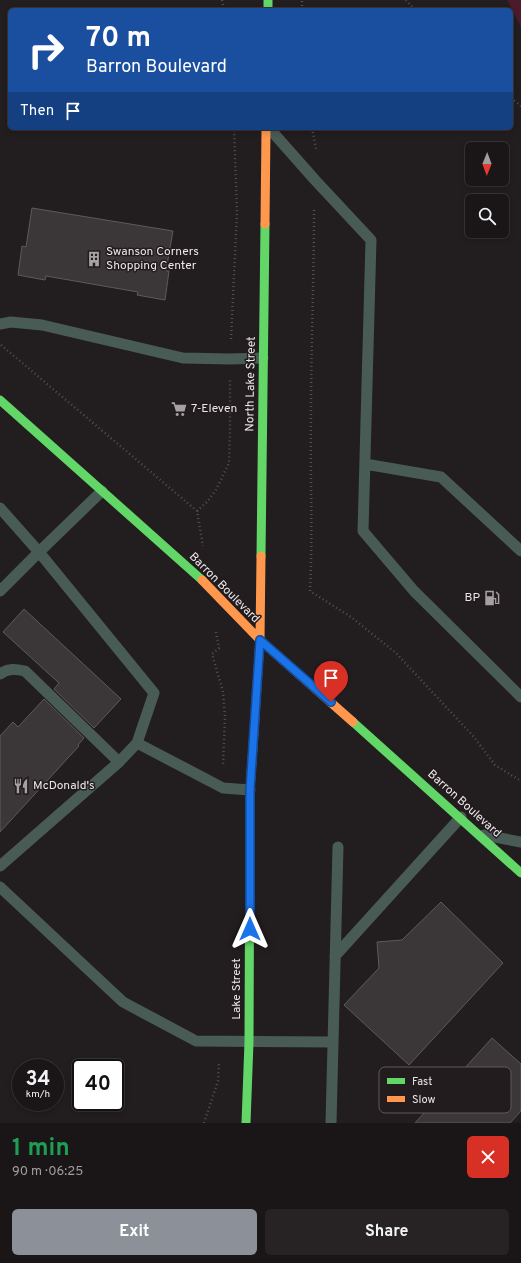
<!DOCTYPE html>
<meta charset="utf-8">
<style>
body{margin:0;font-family:Overpass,sans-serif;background:#272324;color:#f1f3f6;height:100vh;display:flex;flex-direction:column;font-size:15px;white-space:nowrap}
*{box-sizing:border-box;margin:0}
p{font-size:13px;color:#9f9fa1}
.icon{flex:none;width:22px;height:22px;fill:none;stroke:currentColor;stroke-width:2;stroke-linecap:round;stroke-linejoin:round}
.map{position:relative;height:1123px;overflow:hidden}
.sheet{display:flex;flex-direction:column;background:#1a1617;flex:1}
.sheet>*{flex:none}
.hud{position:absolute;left:8px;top:8px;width:505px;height:122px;border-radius:6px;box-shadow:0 2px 6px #0003,0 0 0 1px #383536;background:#1a4fa0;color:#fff;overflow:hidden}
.needle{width:26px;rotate:181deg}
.controls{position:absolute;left:465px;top:142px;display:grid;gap:8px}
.controls a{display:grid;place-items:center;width:44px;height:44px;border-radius:6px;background:#1a1617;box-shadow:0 2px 6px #0003,0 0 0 1px #383536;font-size:20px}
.speed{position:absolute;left:12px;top:1059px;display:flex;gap:8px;font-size:20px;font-weight:700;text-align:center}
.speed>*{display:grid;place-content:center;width:52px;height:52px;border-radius:50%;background:#1a1617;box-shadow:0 2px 6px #0003,0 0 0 1px #383536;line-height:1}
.speed small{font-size:10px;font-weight:400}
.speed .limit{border:2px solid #111;border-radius:6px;background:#fff;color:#111}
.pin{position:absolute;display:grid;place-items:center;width:34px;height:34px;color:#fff;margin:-41px -17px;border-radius:50% 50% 50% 0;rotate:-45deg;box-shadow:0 0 4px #0007}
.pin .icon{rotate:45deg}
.me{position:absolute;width:44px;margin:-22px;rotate:0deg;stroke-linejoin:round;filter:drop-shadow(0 0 3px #0008)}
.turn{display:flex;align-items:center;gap:14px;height:84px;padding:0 12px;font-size:18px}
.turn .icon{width:52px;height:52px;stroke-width:2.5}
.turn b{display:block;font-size:28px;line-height:34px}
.then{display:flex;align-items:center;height:38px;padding:0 12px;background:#0003;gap:8px;font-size:15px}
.round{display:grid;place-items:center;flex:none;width:42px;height:42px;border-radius:6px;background:#272324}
.headline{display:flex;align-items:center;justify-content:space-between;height:68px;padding:0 12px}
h1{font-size:24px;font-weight:700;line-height:30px;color:#1e9e55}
.cta{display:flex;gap:8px;margin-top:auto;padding:8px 12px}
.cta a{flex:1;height:46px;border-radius:6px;background:#8c9099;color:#fff;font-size:16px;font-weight:700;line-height:46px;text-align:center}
.cta a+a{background:#272324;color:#f1f3f6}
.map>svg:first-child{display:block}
.green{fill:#4c1a2d}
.building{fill:#3b3738;stroke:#5e5a5c}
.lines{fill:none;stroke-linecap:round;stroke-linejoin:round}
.path{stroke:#4a5552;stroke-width:2.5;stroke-dasharray:1 3;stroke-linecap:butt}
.lane{stroke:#495b55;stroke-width:11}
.fast{stroke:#63d668;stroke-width:9}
.slow{stroke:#ff974d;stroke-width:9}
.route-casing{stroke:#114b97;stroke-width:10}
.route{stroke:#1a73e8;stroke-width:7}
.labels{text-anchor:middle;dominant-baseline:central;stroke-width:3;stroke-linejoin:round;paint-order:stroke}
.poi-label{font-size:12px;fill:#ebe7e8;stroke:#231c1e;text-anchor:start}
.street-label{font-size:12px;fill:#ebe7e8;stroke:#231c1e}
.key{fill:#231c1e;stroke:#5f595b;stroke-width:1}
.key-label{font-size:11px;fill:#ebe7e8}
</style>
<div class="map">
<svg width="521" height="1123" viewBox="0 0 521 1123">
<rect width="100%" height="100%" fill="#221d1f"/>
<path class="green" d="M507,0h14v27z"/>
<path class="building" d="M32,208l141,23 -7,40h3l-4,29 -28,-5 1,-3 -92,-16 -1,4 -27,-5 4,-29 4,1z
M24,609l97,90 -27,29 -40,-39 5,-6 -56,-51z
M44,699l40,39 -6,7 1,1 -79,86v-96l13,-14 5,5z
M441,902l62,61 -94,102 -65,-60 35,-37 -2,-26 25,-2z
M492,1038l29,26v47l-11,12h-95z"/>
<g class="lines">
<path class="path" d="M222,0l2,10
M406,0l9,10
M302,10v-10
M511,98l10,8
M312,128l4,21
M314,210c0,69 -3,137 -3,206 -1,58 2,117 -1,175l41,26 45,36 78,84 21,28 26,16
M231,339l6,-127 -3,-84
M1,345l196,166 6,35
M197,511l10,-9 9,-12 13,-27 1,-34v-49
M216,632l3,16 -7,6 11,38 2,24 -2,49
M204,1123l14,-42 1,-19"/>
<path class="lane" d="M269,128l46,52 56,60 -8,291 51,60 107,106
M0,324l11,-2 31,3 141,33 47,1 33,-1
M365,464l76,13 80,74
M0,508l39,44 115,141 -17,50
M0,591l39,-39 63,-61
M0,674c8,-6 16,-5 25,-3l94,91
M484,835l37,7
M0,866l119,-104 18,-19 86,45 27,2
M0,887l123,115 73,39 137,1
M335,956l126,-139
M331,1123l7,-276"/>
<path class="fast" d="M268,0v10
M0,400l202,180
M261,556l4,-332
M353,722l168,151
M246,1123l3,-81 1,-252 4,-58"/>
<path class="slow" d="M265,224l1,-96
M202,580l58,60 93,82
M254,732l6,-92 1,-84"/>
</g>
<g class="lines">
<defs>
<path id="route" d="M250,929v-139l10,-150 71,62"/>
</defs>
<use href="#route" class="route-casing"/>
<use href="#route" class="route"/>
</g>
<defs>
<symbol id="building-bare" viewBox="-9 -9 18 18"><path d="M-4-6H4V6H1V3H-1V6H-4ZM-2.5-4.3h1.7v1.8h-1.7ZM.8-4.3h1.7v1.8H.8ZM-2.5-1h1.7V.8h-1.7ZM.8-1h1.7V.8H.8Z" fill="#a5a0a2" stroke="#231c1e" stroke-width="2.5" paint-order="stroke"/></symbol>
<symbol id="supermarket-bare" viewBox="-9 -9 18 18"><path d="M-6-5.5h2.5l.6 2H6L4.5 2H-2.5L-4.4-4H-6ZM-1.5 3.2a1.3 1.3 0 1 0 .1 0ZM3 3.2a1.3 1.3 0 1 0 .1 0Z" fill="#a5a0a2" stroke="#231c1e" stroke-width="2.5" paint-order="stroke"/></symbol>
<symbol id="fuel-bare" viewBox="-9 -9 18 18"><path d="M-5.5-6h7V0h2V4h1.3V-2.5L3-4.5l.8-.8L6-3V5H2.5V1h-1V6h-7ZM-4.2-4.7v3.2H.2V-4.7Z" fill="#a5a0a2" stroke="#231c1e" stroke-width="2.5" paint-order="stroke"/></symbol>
<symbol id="restaurant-bare" viewBox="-9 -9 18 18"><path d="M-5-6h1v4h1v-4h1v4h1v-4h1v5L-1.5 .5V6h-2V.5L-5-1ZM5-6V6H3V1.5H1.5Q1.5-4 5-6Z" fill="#a5a0a2" stroke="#231c1e" stroke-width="2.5" paint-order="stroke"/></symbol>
</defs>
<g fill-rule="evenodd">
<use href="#building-bare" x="83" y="248" width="22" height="22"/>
<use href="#supermarket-bare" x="168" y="398" width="22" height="22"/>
<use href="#fuel-bare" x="481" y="587" width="22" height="22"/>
<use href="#restaurant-bare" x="10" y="775" width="22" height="22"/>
</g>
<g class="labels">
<g class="poi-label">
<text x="106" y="252">Swanson Corners<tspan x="106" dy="14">Shopping Center</tspan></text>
<text x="191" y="409">7-Eleven</text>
<text x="480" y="598" text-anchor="end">BP</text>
<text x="33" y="786">McDonald's</text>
</g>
<g class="street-label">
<text transform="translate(251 384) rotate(-89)">North Lake Street</text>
<text transform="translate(224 588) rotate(45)">Barron Boulevard</text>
<text transform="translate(464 804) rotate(42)">Barron Boulevard</text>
<text transform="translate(237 989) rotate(-90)">Lake Street</text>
</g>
</g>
<rect x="379" y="1067" width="132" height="46" rx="6" class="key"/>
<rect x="387" y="1078" width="18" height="6" fill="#63d668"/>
<rect x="387" y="1096" width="18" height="6" fill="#ff974d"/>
<g class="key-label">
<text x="412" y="1085">Fast</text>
<text x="412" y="1103">Slow</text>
</g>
</svg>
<div class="controls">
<a><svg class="needle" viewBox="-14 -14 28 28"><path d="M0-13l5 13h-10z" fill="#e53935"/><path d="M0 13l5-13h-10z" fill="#9f9fa1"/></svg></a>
<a><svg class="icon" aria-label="search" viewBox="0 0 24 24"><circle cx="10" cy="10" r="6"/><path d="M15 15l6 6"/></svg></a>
</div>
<div class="speed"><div>34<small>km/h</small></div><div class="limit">40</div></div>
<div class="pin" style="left:331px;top:702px;background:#d93025"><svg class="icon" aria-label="arrive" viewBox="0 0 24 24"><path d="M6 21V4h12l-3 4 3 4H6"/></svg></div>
<svg class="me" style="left:250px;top:929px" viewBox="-20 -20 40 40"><path d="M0-17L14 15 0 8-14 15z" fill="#1a73e8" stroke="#fff" stroke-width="4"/></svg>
<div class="hud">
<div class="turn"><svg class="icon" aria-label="right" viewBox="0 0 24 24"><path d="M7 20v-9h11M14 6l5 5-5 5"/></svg><div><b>70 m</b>Barron Boulevard</div></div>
<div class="then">Then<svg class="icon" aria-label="arrive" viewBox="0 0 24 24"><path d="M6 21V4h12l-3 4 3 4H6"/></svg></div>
</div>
</div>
<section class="sheet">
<div class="headline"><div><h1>1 min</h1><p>90 m · 06:25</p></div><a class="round" style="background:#d93025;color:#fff"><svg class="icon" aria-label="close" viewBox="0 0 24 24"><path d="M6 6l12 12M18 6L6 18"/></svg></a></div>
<div class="cta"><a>Exit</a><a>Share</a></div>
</section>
